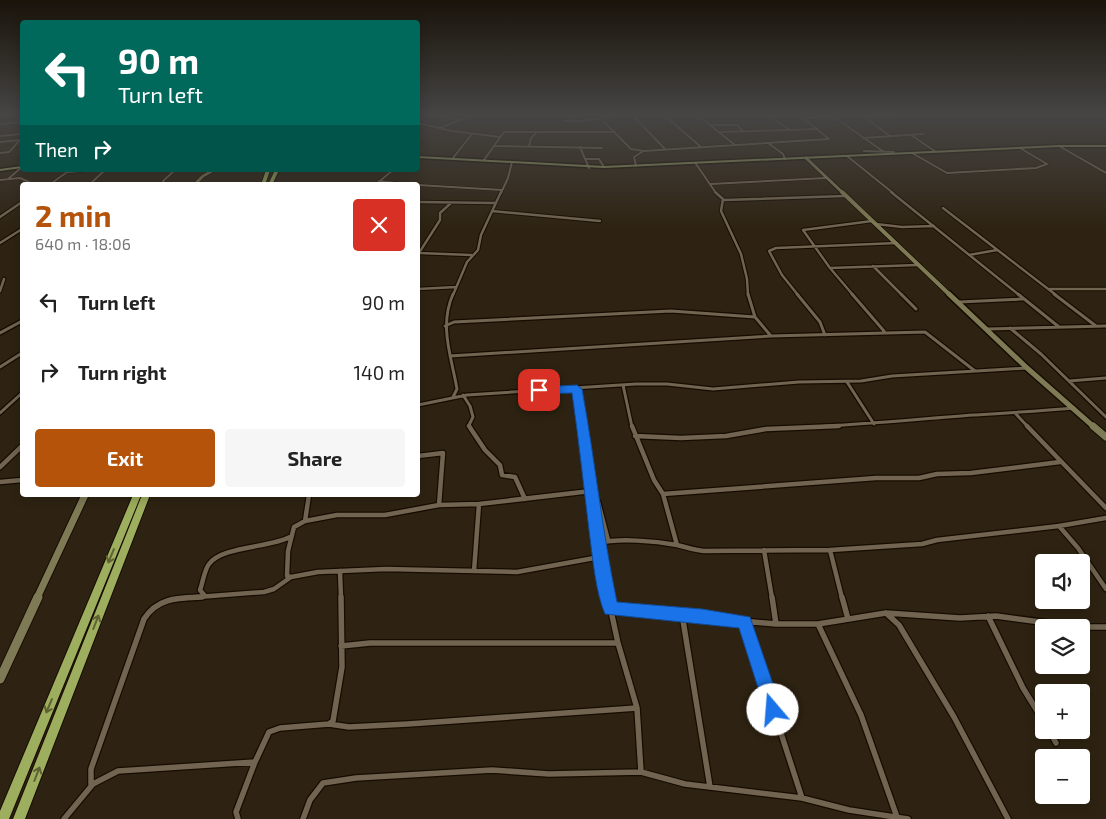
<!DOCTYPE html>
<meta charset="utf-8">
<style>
body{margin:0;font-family:"Exo 2",sans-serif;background:#f6f6f6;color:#222;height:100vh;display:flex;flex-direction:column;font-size:19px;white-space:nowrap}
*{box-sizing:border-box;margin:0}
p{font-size:16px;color:#767676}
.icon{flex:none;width:28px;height:28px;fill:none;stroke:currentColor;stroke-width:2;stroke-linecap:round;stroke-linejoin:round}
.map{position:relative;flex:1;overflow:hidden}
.drawer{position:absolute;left:20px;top:182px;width:400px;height:315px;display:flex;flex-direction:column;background:#fff;border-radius:5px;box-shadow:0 2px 12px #0003}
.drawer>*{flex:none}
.top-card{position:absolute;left:20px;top:20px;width:400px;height:152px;border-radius:5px;box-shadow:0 2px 12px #0003;background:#00695c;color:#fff;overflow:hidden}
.fabs{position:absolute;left:1035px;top:554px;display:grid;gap:10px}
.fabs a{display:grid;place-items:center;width:55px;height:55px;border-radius:5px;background:#fff;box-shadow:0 2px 12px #0003;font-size:25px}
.pin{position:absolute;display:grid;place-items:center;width:42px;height:42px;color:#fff;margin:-21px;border-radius:10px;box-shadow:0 2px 8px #0006}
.me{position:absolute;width:55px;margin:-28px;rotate:342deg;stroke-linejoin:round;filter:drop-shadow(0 0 4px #0008)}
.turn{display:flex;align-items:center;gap:18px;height:105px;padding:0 15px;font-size:22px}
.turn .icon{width:65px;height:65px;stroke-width:2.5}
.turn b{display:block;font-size:35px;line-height:42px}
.then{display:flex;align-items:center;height:48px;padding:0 15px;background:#0003;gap:10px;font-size:19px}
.round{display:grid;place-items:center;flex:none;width:52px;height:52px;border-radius:5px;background:#f6f6f6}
.headline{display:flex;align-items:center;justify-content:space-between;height:85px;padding:0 15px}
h1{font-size:30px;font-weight:700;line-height:38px;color:#b45309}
.cta{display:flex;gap:10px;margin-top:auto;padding:10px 15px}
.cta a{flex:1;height:58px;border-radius:5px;background:#b45309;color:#fff;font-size:20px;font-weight:700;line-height:58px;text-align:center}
.cta a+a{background:#f6f6f6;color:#222}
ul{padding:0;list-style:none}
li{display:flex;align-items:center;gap:15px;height:70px;padding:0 15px}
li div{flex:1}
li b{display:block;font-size:19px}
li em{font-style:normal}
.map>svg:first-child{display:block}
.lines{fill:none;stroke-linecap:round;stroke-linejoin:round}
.street-far4-casing{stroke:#160c00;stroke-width:3}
.street-far3-casing{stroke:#160c00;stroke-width:4.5}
.street-far2-casing{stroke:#160c00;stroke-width:5.5}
.street-far1-casing{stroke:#160c00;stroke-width:7}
.street-casing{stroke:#160c00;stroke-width:8}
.secondary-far4-casing{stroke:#160c00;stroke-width:4.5}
.secondary-far3-casing{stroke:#160c00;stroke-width:5.5}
.secondary-far2-casing{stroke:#160c00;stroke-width:8}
.secondary-far1-casing{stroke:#160c00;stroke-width:9}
.secondary-casing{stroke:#160c00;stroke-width:11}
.primary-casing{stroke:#160c00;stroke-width:3}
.highway-casing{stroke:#160c00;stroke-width:2}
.street-far4{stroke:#716451;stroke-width:2}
.street-far3{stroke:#716451;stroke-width:2.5}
.street-far2{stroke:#716451;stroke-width:3}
.street-far1{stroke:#716451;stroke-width:4.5}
.street{stroke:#716451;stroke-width:5.5}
.secondary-far4{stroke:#7e7a55;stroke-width:3}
.secondary-far3{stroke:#7e7a55;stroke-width:4}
.secondary-far2{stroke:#7e7a55;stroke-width:5}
.secondary-far1{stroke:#7e7a55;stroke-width:7}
.secondary{stroke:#7e7a55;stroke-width:9}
.primary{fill:#8b9059;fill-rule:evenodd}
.highway{fill:#9dae5e;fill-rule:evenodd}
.oneway{stroke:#606234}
.route{fill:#1a73e8;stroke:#114b97}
</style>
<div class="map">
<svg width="1106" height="819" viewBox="0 0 1106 819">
<rect width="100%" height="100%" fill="#2e2312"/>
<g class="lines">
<defs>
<path id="street-far4" d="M429,114l31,6
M663,114l38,33
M696,114l39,31
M798,114l31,25
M830,114l54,38
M635,115l1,4 29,30
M608,116l-5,3 1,3 27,27 13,2 185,-12
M0,117l22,-3
M804,118l28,-1
M568,119l5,-5
M563,121h20l36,-6 54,-1
M418,123l34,8 48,6
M0,124l22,-2
M709,125h28l7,7
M440,128l35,-14
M790,130l-21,-14 29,-1
M719,132l99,-3
M911,135l25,17
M0,136l22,-2
M890,136l-27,-20h31
M863,138l60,-4
M0,142l20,-2
M768,143l15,11 2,5
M495,146l107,2
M529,146l2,-8 5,-5
M1059,146l47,27
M580,147l9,21
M1020,148l27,16
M864,151l30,1
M0,153l9,-1 13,-14
M912,153l35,20 89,-5 11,-4
M847,156l46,37
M453,158l19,-24
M585,159h14l5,8
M484,160l20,-28h111
M696,164l20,29
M636,166l-2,-9 8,-5
M68,172l25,-2
M8,179l14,-12
M0,180l20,-2 16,7
M379,181l33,4
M91,184l15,1
M711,184l115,-6
M49,185l21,-15
M89,185l16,-15
M165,185l-2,-4 12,-11
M375,185l18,-15
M418,185l84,5
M501,193l7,-15 4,-16"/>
<path id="street-far3" d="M715,192l9,8 121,-4
M891,192l128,103
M723,199l-2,12 20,43 6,25 1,16
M418,202l78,1
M943,208l113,87
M492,211l108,10
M0,217l22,-15
M876,224l26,3 32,-1
M0,243l22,-14
M419,253l21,-33v-7l11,-10
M419,253l52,2
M969,255l28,-5
M873,266l29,29
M830,268l88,-3
M418,289l38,-2
M1048,289h58
M0,291l4,-12
M453,295l14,-33 11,-12 3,-15 20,-43
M798,295l-16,-20 -13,-24 7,-3 121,-5
M853,295l-23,-27 -27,-38 69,-9"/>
<path id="street-far2" d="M748,294l7,23
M797,294l23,28 5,13
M852,294l32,37
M901,294l15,15
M1018,294l41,33
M1054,294l42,32
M959,302l63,-3
M445,326l9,-4 217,-11 84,6 16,19
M1010,328l31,26 65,63
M987,329l119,-3
M0,333l22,-12
M450,356l321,-20 154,-4 50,39
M0,367l22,-14
M1069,381l37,-3
M847,382l27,42
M623,385l9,42
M577,389l6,38
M463,395l7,11 3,11 -4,8 1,2
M453,397l4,-8c-6,-34 -18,-63 -4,-95
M418,405l49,-10 169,-11h31l46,5 86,-7 62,-1 31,-5 135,-8
M0,413l22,-20
M1016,414l12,13
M812,427c54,-3 108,-8 162,-12 33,-2 67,-4 100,-7"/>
<path id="street-far1" d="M469,426l16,24 15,15 2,10 13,2 10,22
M583,426l18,139 7,33
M632,426l22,54 9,14 14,51
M1027,426l79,82
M635,436l46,2 45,-2 40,-7 73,-3
M418,456l25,-3 -4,52 40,-1 -5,67
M0,467l22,-21
M0,482l22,-2
M663,494l213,-16h43l18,-4 34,-1 89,-11
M592,499l6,3 10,38
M479,504l112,-13
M305,521l32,-6h48l54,-10
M1059,526l19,22 28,41
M598,543c21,-5 57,-2 79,2 9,2 17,5 27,6l126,-1 12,48
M764,550l8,48
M830,550l92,-6 15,-4 122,-14 47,-8
M340,571l1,27
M291,577l-4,-1 1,-25 6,-24 11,-6 4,-26
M205,596l-5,-6c3,-8 4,-19 9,-26 13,-18 60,-16 81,-27
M185,598l79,-6 10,-3 17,-12 27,-5 68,-3 131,3 83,-15"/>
<path id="street" d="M608,597l10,46 19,65 4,64
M772,597l4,27
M842,597l6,22
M610,609l166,15h42l68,-11 74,5 36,-2 83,11h27
M886,613l13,12 55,92 54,102
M682,614l28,173
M988,616l35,72 21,34
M745,622l57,176
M818,624l43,91 36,102
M341,646l29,-3h248
M329,724l4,-3 9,-54 -1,-70
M1049,730l7,13
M255,762l14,-30 11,-4 49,-4 20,3 59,-3 229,-16
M91,784v-15l53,-150c14,-22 35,-21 58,-22
M64,819l29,-35 25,-13 137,-9 -19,50 2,7
M303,819l7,-19 13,-17 33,-5 136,-8 57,4 92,-2 44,12 117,14 47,12 59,9"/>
<path id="secondary-far4" d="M806,158l37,35
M194,185l9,-9 11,-6"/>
<path id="secondary-far3" d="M842,192l108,103"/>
<path id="secondary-far2" d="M949,294l78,74 67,59"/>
<path id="secondary-far1" d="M1093,426l13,11
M37,598l48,-103"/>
<path id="secondary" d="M0,679l38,-82"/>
<path id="primary" d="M1059,145h47v2h-47l-455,21 -186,-10v-2l186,10z
M22,166v2l-22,3v-2z"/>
<path id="highway" d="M266,170h4l-5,15h-4z
M275,170h4l-7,15h-4z
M133,495h8l-132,324h-9v-8z
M142,495h8l-125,324h-12z"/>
</defs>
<use href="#street-far4" class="street-far4-casing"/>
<use href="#street-far3" class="street-far3-casing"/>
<use href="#street-far2" class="street-far2-casing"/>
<use href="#street-far1" class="street-far1-casing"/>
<use href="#street" class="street-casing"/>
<use href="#secondary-far4" class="secondary-far4-casing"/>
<use href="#secondary-far3" class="secondary-far3-casing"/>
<use href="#secondary-far2" class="secondary-far2-casing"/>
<use href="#secondary-far1" class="secondary-far1-casing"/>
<use href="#secondary" class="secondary-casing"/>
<use href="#primary" class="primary-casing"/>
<use href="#highway" class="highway-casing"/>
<use href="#street-far4" class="street-far4"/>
<use href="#street-far3" class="street-far3"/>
<use href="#street-far2" class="street-far2"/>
<use href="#street-far1" class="street-far1"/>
<use href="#street" class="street"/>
<use href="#secondary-far4" class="secondary-far4"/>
<use href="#secondary-far3" class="secondary-far3"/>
<use href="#secondary-far2" class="secondary-far2"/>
<use href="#secondary-far1" class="secondary-far1"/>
<use href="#secondary" class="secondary"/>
<use href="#primary" class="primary"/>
<use href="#highway" class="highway"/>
</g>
<defs><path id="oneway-shaft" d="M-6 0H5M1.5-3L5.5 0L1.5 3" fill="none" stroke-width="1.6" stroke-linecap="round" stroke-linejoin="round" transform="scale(1.25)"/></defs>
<g class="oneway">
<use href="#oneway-shaft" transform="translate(111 556) rotate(113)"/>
<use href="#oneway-shaft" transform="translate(96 622) rotate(-69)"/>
<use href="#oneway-shaft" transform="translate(49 706) rotate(113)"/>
<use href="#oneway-shaft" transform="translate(37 774) rotate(-69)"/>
</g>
<linearGradient id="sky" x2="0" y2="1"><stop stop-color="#19130a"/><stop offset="0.5" stop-color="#464544"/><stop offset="1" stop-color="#464544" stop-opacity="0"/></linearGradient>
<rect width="1106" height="229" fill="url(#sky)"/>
<path class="route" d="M577,385l5,4c13,71 20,142 35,213l85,7 48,8 32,93 -2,6 -7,3 -6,-3 -28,-88 -134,-14c-9,-21 -12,-53 -15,-76 -6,-48 -11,-97 -18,-145l-33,1 -6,-4 6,-3z"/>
</svg>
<div class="fabs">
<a><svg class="icon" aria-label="sound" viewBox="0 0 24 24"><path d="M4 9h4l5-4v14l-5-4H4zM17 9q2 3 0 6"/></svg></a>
<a><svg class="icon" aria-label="layers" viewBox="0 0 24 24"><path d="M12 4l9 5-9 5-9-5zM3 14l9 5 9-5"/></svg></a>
<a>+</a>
<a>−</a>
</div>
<div class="pin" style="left:539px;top:390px;background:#d93025"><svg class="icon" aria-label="arrive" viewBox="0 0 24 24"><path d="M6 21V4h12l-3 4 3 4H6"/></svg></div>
<svg class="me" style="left:773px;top:710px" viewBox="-20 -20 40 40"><circle r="19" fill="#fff"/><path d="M0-13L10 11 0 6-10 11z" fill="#1a73e8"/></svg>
<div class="top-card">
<div class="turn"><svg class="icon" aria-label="left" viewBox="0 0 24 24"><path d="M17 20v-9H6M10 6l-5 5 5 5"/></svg><div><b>90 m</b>Turn left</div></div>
<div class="then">Then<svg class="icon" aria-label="right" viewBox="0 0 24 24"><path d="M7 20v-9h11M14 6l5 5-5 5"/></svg></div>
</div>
<section class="drawer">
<div class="headline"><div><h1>2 min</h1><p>640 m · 18:06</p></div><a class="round" style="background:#d93025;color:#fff"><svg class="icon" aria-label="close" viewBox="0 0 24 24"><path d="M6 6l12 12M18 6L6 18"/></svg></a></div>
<ul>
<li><svg class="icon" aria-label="left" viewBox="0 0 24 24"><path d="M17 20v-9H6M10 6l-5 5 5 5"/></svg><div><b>Turn left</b></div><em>90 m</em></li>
<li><svg class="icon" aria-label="right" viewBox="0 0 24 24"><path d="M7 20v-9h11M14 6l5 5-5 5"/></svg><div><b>Turn right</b></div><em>140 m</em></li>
</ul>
<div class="cta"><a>Exit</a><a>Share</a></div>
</section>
</div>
